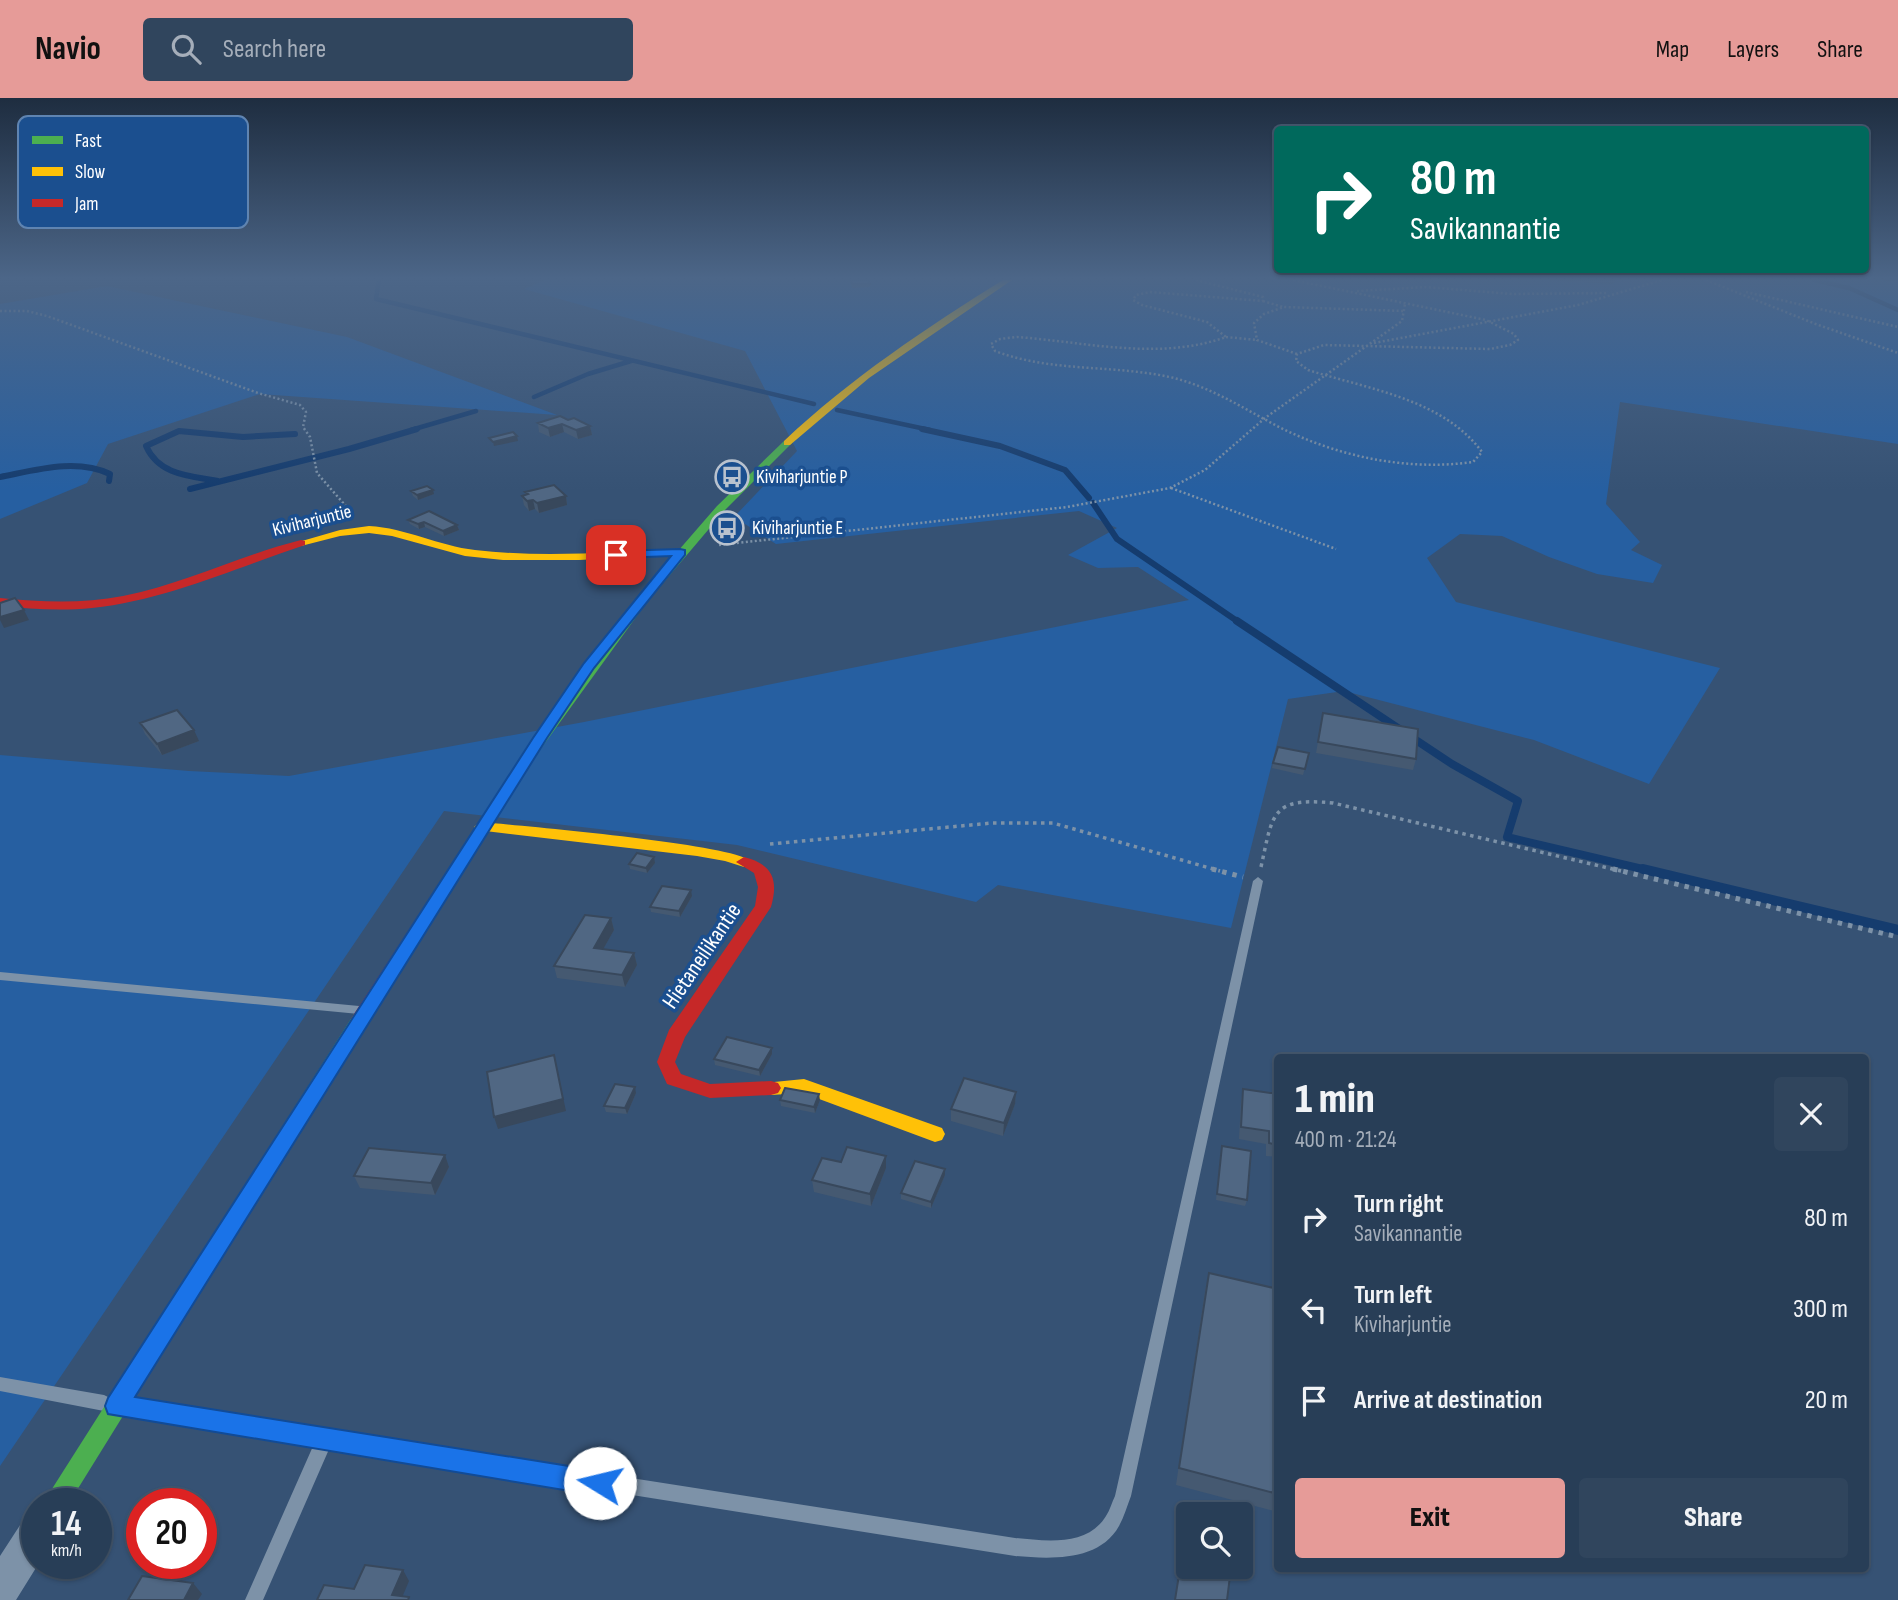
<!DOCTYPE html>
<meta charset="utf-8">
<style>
body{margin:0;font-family:"Sofia Sans Condensed",sans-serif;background:#30455d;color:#f1f3f6;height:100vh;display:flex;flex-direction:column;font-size:26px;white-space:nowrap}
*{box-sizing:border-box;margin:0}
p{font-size:23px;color:#a5aeba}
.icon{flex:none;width:38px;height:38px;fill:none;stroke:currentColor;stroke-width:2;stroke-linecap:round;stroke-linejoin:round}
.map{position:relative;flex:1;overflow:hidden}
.drawer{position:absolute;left:1274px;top:956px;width:595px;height:518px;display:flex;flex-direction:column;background:#283e57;border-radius:7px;box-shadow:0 2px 5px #0004,0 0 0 2px #44576d}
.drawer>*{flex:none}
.top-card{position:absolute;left:1274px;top:28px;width:595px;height:147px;border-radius:7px;box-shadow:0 2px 5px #0004,0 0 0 2px #44576d;background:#00695c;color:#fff;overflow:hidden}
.buttons{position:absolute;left:1176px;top:1404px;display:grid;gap:14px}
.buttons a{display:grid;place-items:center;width:77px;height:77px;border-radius:7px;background:#283e57;box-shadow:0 2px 5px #0004,0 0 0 2px #44576d;font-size:35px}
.speed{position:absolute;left:21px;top:1390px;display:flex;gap:14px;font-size:35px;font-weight:700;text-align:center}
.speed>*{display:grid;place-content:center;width:91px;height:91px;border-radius:50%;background:#283e57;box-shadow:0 2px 5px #0004,0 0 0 2px #44576d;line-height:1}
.speed small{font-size:18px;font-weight:400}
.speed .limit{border:10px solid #d22;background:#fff;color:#111}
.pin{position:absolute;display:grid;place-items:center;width:60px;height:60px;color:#fff;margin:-30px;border-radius:14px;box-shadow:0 4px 10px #0006}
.me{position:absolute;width:77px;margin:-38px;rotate:279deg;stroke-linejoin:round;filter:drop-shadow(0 0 5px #0008)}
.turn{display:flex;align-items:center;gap:24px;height:147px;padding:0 21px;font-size:32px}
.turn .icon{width:91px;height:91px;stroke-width:2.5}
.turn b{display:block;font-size:49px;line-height:60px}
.round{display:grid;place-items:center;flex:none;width:74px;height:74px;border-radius:7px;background:#30455d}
.summary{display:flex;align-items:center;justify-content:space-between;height:119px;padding:0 21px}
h1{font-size:42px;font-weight:800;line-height:52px}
.cta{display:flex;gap:14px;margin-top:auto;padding:14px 21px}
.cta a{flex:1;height:80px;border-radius:7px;background:#e69b98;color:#111;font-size:28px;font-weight:800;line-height:80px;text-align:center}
.cta a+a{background:#30455d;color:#f1f3f6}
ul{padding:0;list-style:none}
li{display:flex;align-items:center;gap:21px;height:91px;padding:0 21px}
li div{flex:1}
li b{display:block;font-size:26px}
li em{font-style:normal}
header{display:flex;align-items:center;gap:42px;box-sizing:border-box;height:98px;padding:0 35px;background:#e69b98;color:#111}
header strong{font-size:33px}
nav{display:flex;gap:38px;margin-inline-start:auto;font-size:24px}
.search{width:490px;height:63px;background:#30455d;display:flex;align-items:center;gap:18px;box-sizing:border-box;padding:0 24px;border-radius:7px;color:#a5aeba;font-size:26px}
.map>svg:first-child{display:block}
.green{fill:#265fa1}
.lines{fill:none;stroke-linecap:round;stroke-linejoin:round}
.stream-far3{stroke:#153c6e;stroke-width:4.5}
.stream-far2{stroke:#153c6e;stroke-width:6}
.stream-far1{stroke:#153c6e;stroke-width:8}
.stream{stroke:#153c6e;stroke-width:10}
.path-far2{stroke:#7d92a8;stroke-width:2.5;stroke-dasharray:2 2.5;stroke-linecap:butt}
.path-far1{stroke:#7d92a8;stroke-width:3.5;stroke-dasharray:3.5 4.5;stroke-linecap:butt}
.path{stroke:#7d92a8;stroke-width:5;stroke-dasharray:4.5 6;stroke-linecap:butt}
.lane{fill:#7d92a8;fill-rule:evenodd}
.street{fill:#7d92a8;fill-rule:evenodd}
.fast{fill:#4caf50;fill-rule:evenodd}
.slow{fill:#ffc107;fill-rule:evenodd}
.jam{fill:#c62828;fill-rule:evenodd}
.wall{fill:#455971}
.shaded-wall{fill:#38485c}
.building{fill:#506783;stroke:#38485c;stroke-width:2}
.route{fill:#1a73e8;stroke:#114b97;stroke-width:2}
.labels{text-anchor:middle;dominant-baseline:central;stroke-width:7;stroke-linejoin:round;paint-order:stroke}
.far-poi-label{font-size:19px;fill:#fff;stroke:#1b4f8f;text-anchor:start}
.far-street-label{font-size:19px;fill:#fff;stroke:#1b4f8f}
.street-label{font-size:23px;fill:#fff;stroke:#1b4f8f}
.key{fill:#1b4f8f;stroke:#5f84b1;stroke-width:2}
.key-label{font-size:19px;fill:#fff}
</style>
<header>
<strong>Navio</strong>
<div class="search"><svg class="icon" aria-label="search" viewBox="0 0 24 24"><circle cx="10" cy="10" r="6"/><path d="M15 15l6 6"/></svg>Search here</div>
<nav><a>Map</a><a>Layers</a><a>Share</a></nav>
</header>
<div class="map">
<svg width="1898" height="1502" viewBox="0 0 1898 1502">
<rect width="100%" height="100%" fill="#365274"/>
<path class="green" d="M545,182h998l69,4 6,-4h263l17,3v161l-278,-42 -14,102 34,38 -9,8 31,15 -9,18 -56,-9 -48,-17 -47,-21 -42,-2 -33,24 29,44 264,66 -71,116 -115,-44 -190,-49 -56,8 -57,229 -233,-43 -22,17 -239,-57 -293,-34 -444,655v-711l189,16 100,5 295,-54 605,-122 -51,-33 -40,1 -30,-13 49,-27 -38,-17 -303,33 -42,-27 63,-66 -52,-100 -221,-62z
M107,188l240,51 210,78 -297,-21 -152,50 -21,39 -87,36v-215z"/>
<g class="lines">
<path class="stream-far3" d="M379,182l-3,19 438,105
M1814,182l35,8 49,22
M534,299l54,-23 43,-13
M837,312l93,20
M411,332l65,-19"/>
<path class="stream-far2" d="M922,331l78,17 65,24 24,28
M0,379c36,-7 76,-19 110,-3l-1,7
M218,383c-29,-5 -59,-6 -72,-35l33,-15 64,6 52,-3
M190,391l159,-40 68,-20
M1093,405l24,36 123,84"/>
<path class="stream-far1" d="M1237,523l215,143 66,37 -11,36 144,34"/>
<path class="stream" d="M1643,771l255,61"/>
<path class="path-far2" d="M1196,182l67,17v4l-113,-9 -14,3 -3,5 9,5 65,17 19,15c-67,24 -140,5 -209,0l-17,2 -9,5 4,7c58,22 120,13 179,27 39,10 72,32 107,50 59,29 126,43 192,34l9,-10c-39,-53 -114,-63 -174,-82l-12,-9 1,-7 27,-9 166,4 20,-4 8,-5 -4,-6 -28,-14 -193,-40
M1706,182l107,43 85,30
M1357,193l69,-4 86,7 95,-1
M1746,194l152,35
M1263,203l20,6
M0,213h27l20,5 211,77 42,12 6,7 -3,15 7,10 7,36 34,39
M1226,239l31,3
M1374,245l204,-38 84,-25
M1297,256l-40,-14 -3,-17 10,-9 20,-7 120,4
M1171,390l165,61
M719,447l348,-38 103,-19 35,-18 60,-52 137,-97 3,-17"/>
<path class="path-far1" d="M770,746l222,-21h61l167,48
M1261,769c12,-54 10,-70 72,-64l288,68"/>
<path class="path" d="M1212,771l31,8
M1613,771l285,68"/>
<path class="lane" d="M1258,779l5,4 -132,615c-4,10 -7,21 -12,30 -20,36 -69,33 -104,30l-685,-109 -67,153h-18l69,-156 -193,-32 -2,-5 2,-5 6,-3 888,139c31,3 72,9 91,-22 4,-6 6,-14 9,-20l138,-615z
M0,874l359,34 4,1 2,3 -2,3 -4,1 -359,-34z
M0,1279l104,18 6,3 2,5 -2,5 -6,3 -104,-20z"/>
<path class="street" d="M37,1416v49h2l-23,37h-16v-44l24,-37z"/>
<path class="fast" d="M784,343l8,2 -67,67 -78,92 -110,152h-10l-2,-3 2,-3 112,-152 78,-90z
M360,914l6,2 3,5 -3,5 -297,479h-26l311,-489z"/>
<path class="slow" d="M1003,182h9l-143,98 -79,67h-6v-4c67,-63 142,-113 219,-161z
M369,428c37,2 70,20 106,24 68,8 137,2 205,-1l6,3 -6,3 -101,5h-76l-38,-4 -73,-20 -23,-3 -29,3 -39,10 -6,-3 45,-13z
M482,724c38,4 255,22 270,40l-8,5 -19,-6 -28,-5 -220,-26 -3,-3 3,-3z
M804,981l138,49 3,6 -3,6 -7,2 -132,-49 -32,2 -7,-2 -3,-5 3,-5z"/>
<path class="jam" d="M301,442l4,1v4c-70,23 -139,55 -213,63 -31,3 -61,1 -92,-2v-8c41,4 82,6 123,-2 61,-12 118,-41 178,-56z
M532,649l7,4 -173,273h-12l-3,-5 3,-5 171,-263z
M744,759c28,7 35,22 27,50l-86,130 -10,25 6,12 29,10 61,-3 7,2 3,5 -3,5 -7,2 -61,3 -43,-14 -10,-22 12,-32 86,-124 3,-19 -4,-14 -18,-11z"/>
</g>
<path class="wall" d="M850,182l20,4v3l-18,1z
M568,322l22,6 2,9 -14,4 -14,-7 -14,5 -11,-5 -1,-9z
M411,393l23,3 -16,6 -5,-4z
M525,394l41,4 1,9 -28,8 -4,-4 -6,2 -5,-6 -2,-9 4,-1z
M408,422l49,5 2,5 -15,6 -19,-9 -6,2 -9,-5z
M1323,615l93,46 -3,11 -97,-17z
M140,625l59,18 -37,14 -17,-21z
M1309,655l-6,22 -31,-7 1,-5z
M655,765l-8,10 -17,-4 -1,-5z
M692,798l-12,21 -29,-5 -1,-5z
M611,820l3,12 -11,19 31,4 3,12 -12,22 -68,-9 -3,-12z
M772,956l-12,22 -45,-11 -1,-6z
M1243,991l35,5v63l-12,-1v-12l-27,-5 2,-38z
M1016,994l-1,12 -12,32 -52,-15v-12z
M636,995l-9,21 -21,-2 -2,-6z
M780,1002h40l-5,13 -34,-7z
M1222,1048l25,54 -2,6 -29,-6z
M886,1058v12l-15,38 -57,-14 -2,-12 29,-18z
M449,1069l-14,28 -75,-7 -6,-12z
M945,1077l-14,33 -30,-9v-6z
M1209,1175l69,16v223l-102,-27 29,-194z"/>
<path class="shaded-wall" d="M562,326l2,8 -14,5 -2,-9z
M590,328l2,9 -14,4 -2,-9z
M517,338l1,5 -24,5 -1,-4z
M433,392l1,4 -16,6 -1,-5z
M566,398l1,9 -28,8 -2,-10z
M533,402l2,9 -6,2 -2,-10z
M424,424l1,5 -6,2 -1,-5z
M457,427l2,5 -15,6 -1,-5z
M24,512l5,10 -25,8 -4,-8v-3z
M194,632l5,11 -37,14 -5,-11z
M654,759l1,6 -8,10 -1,-5z
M691,792l1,6 -12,21 -1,-6z
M611,820l3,12 -17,30 -3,-12z
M634,855l3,12 -12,22 -3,-12z
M772,950v6l-12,22 -1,-6z
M554,957l12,56 -68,18 -4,-12z
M635,989l1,6 -9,21 -2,-6z
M1016,994l-1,12 -12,32 1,-13z
M819,996l1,6 -5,13 -1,-6z
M445,1057l4,12 -14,28 -4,-12z
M886,1058v12l-15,38 -1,-12z
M945,1071v6l-14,33v-6z
M403,1472l6,11 -8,19 -9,-5z
M193,1485l9,11 -4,6h-14z"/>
<path class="building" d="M851,182h17l2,4h-18z
M560,318l8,4 6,-2 16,8 -14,4 -14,-6 -14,4 -10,-5z
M513,334l4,4 -24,6 -4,-4z
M554,387l12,11 -29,7 -4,-3 -6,1 -5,-5 6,-2 -3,-2z
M427,388l6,4 -16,5 -6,-4z
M429,413l28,14 -14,6 -19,-9 -6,2 -10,-4z
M15,500l9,12 -24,7v-14z
M177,612l17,20 -37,14 -17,-21z
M1323,615l95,16 -2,30 -98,-17z
M1278,649l31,6 -4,16 -32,-6z
M637,755l17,4 -8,11 -17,-4z
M662,788l29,4 -12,21 -29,-4z
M585,817l26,3 -17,30 40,5 -12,22 -68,-9z
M727,939l45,11 -13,22 -45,-11z
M554,957l9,44 -69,18 -7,-45z
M964,980l52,14 -12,31 -53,-14z
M615,986l20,3 -10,21 -21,-2z
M785,990l34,6 -5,13 -34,-7z
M1243,991l35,5v51l-9,-2v-12l-28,-4z
M1222,1048l29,5 -4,49 -30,-6z
M847,1049l39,9 -16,38 -58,-14 10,-22 19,4z
M369,1050l76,7 -14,28 -77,-7z
M915,1063l30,8 -14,33 -30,-9z
M1209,1175l69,16v205l-99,-26z
M1181,1464l7,2v2h7l35,10 -3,24h-52z
M365,1467l38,5 -11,25 17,2 -1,3h-91l7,-15 30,4z
M142,1478l51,7 -9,17h-56z"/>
<linearGradient id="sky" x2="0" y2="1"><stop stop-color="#1e2d40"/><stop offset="0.46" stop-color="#4c6688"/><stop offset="1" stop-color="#4c6688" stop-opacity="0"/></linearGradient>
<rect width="1898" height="392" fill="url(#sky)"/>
<path class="route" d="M680,451l5,1v5l-91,113 -47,70 -412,659 465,74 9,3 4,9 -4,9 -9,4 -492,-82 -3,-8 3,-8 425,-660 51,-75 87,-107 -55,2 -6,-3 6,-4z"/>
<defs>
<symbol id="bus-ring" viewBox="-11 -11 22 22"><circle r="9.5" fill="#1b4f8f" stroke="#b9c2ce" stroke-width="1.5"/><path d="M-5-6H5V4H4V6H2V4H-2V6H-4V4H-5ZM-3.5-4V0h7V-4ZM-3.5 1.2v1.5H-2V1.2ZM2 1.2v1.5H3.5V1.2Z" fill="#b9c2ce"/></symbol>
</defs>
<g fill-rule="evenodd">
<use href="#bus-ring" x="713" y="360" width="38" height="38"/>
<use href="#bus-ring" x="708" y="411" width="38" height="38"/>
</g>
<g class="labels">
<g class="far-poi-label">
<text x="756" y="379">Kiviharjuntie P</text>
<text x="752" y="430">Kiviharjuntie E</text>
</g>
<g class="far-street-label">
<text transform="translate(312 423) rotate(-14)">Kiviharjuntie</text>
</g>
<g class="street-label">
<text transform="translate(702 858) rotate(-56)">Hietaneilikantie</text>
</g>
</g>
<rect x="18" y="18" width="230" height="112" rx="10" class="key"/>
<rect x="32" y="38" width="31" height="8" fill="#4caf50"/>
<rect x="32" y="69" width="31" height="9" fill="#ffc107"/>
<rect x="32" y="101" width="31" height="8" fill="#c62828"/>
<g class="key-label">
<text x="75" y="49">Fast</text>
<text x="75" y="80">Slow</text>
<text x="75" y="112">Jam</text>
</g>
</svg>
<div class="buttons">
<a><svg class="icon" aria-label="search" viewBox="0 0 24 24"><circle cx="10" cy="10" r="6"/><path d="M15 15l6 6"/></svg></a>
</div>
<div class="speed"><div>14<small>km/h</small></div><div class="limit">20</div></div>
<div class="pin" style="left:616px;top:457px;background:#d93025"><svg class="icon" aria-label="arrive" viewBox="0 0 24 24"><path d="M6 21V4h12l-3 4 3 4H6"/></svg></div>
<svg class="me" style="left:600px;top:1385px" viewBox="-20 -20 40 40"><circle r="19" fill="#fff"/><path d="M0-13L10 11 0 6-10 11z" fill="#1a73e8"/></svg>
<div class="top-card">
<div class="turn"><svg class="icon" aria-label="right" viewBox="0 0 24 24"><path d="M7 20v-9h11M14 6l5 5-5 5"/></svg><div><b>80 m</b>Savikannantie</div></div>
</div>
<section class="drawer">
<div class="summary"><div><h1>1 min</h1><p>400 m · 21:24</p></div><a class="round"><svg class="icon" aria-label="close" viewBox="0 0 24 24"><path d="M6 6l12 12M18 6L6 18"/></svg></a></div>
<ul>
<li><svg class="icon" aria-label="right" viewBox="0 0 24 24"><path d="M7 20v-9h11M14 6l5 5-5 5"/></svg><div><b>Turn right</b><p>Savikannantie</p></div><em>80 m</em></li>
<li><svg class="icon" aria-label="left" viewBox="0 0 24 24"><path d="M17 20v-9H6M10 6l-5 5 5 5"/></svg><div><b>Turn left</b><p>Kiviharjuntie</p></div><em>300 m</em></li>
<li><svg class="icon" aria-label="arrive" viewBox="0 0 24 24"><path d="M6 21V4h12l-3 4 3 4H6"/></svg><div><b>Arrive at destination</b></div><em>20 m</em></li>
</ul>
<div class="cta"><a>Exit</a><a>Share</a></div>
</section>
</div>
